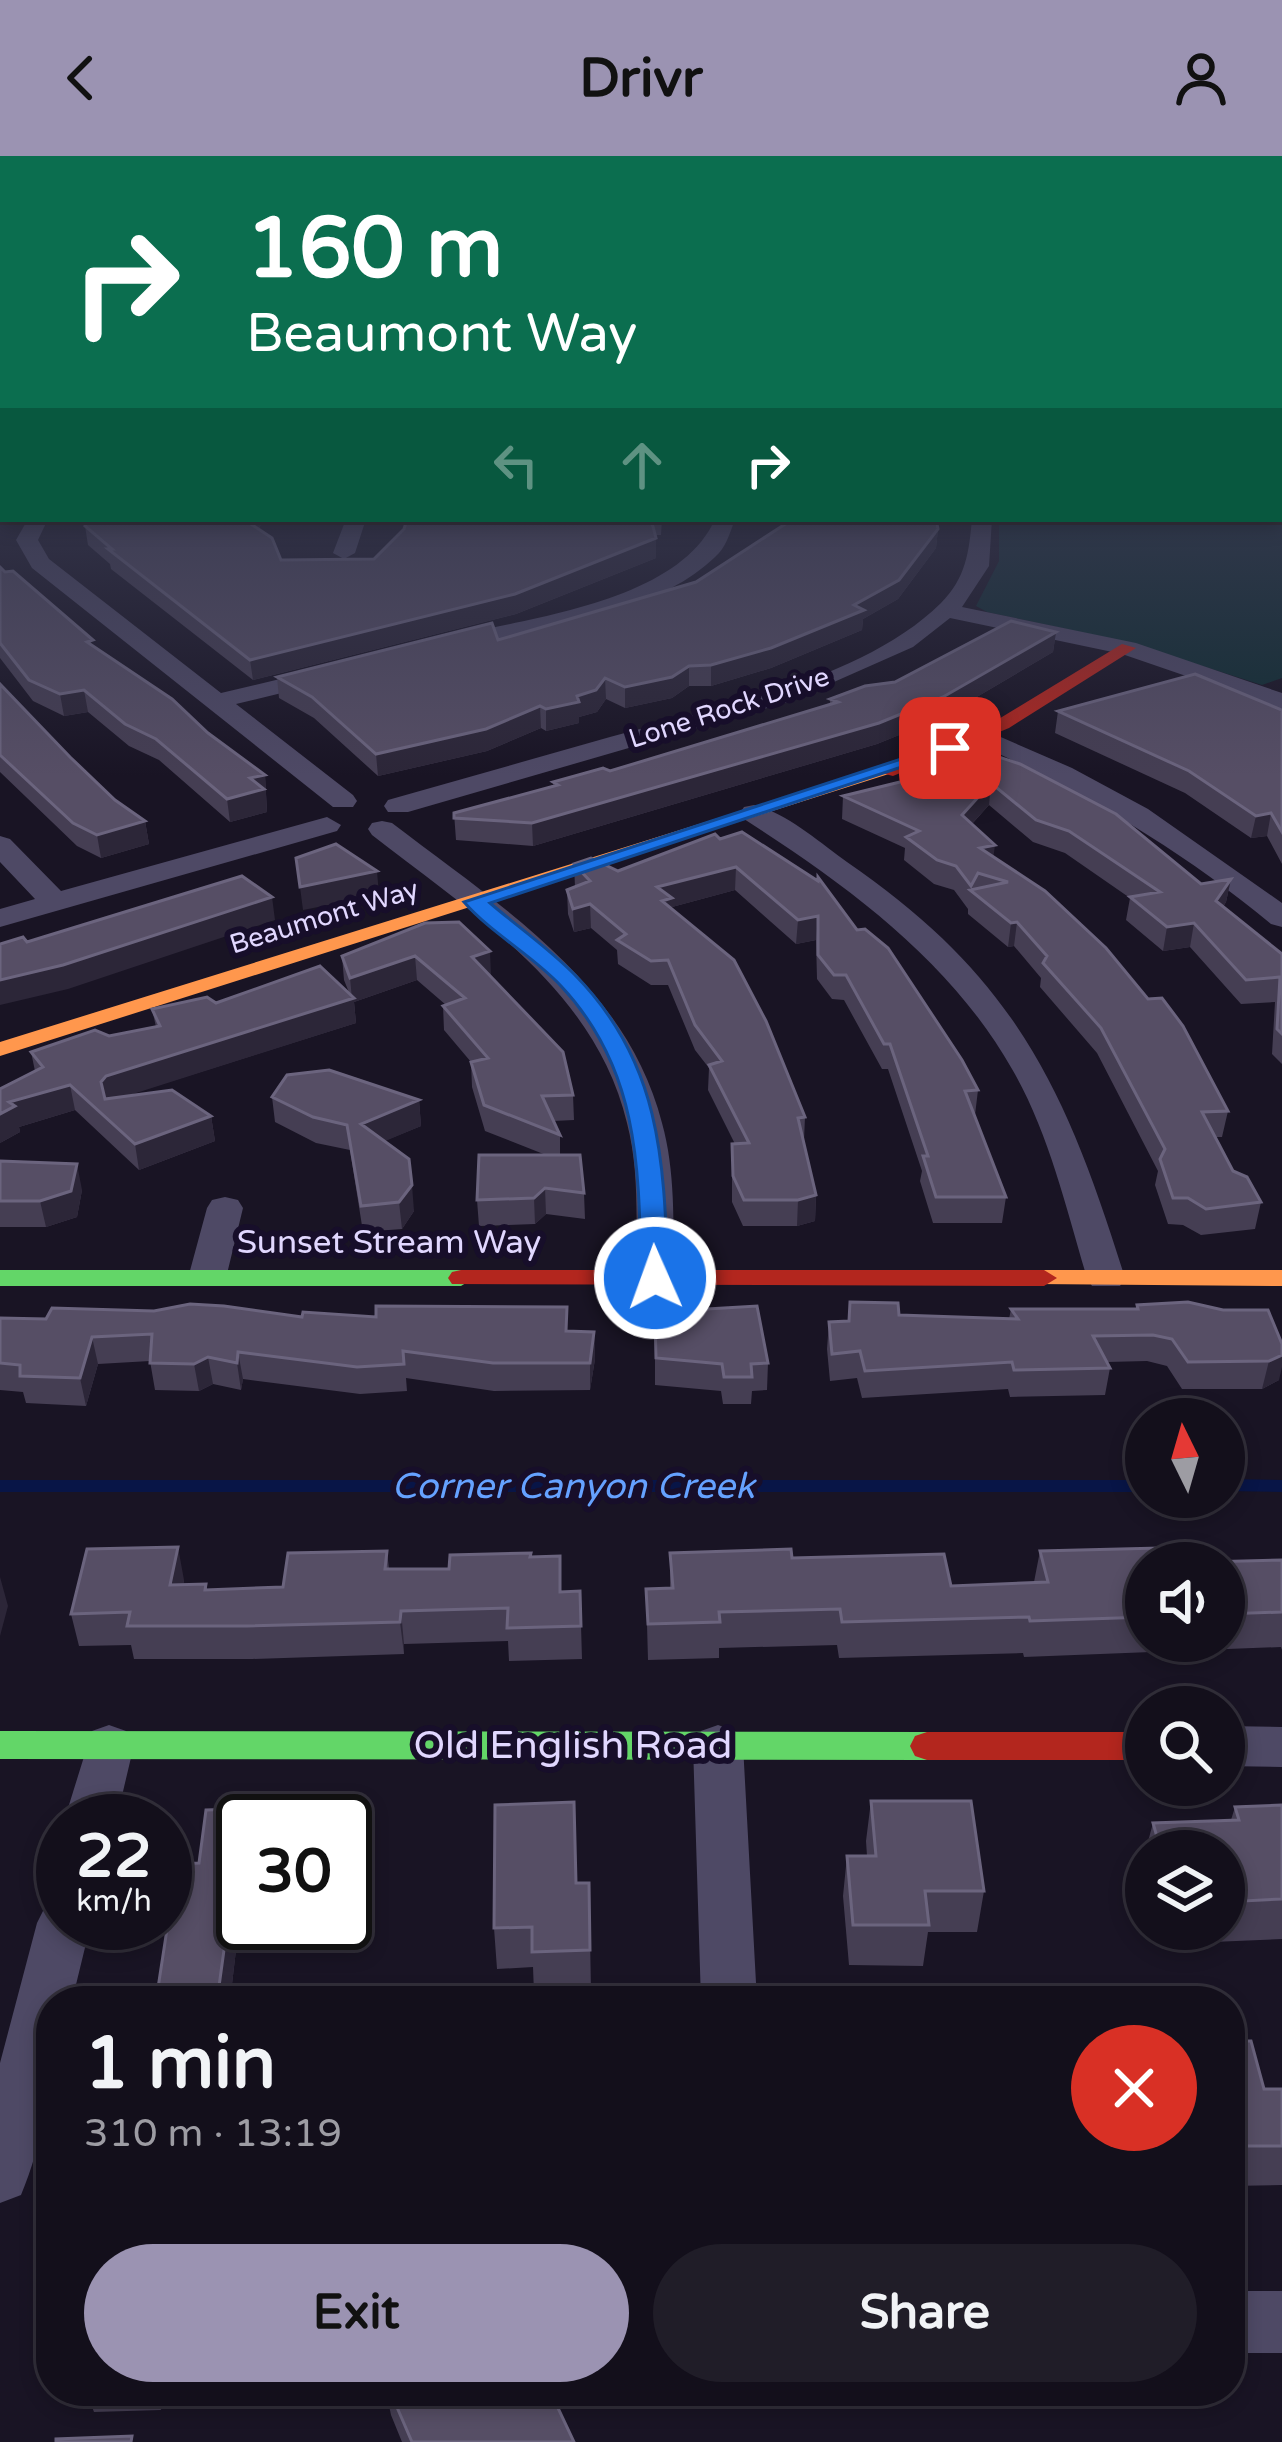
<!DOCTYPE html>
<meta charset="utf-8">
<style>
body{margin:0;font-family:"Varela Round",sans-serif;background:#201d28;color:#f1f3f6;height:100vh;display:flex;flex-direction:column;font-size:45px;white-space:nowrap}
*{box-sizing:border-box;margin:0}
p{font-size:39px;color:#9d9ca3}
.icon{flex:none;width:66px;height:66px;fill:none;stroke:currentColor;stroke-width:2;stroke-linecap:round;stroke-linejoin:round}
.map{position:relative;flex:1;overflow:hidden}
.drawer{position:absolute;left:36px;top:1830px;width:1209px;height:420px;display:flex;flex-direction:column;background:#130f1b;border-radius:48px;box-shadow:0 6px 18px #0003,0 0 0 3px #322f3a}
.drawer>*{flex:none}
.guide{position:absolute;left:0px;top:0px;width:1284px;height:366px;box-shadow:0 6px 18px #0003,0 0 0 3px #322f3a;background:#0b6e4f;color:#fff;overflow:hidden}
.needle{width:78px;rotate:355deg}
.tools{position:absolute;left:1125px;top:1242px;display:grid;gap:24px}
.tools a{display:grid;place-items:center;width:120px;height:120px;border-radius:50%;background:#130f1b;box-shadow:0 6px 18px #0003,0 0 0 3px #322f3a;font-size:60px}
.speed{position:absolute;left:36px;top:1638px;display:flex;gap:24px;font-size:60px;font-weight:700;text-align:center}
.speed>*{display:grid;place-content:center;width:156px;height:156px;border-radius:50%;background:#130f1b;box-shadow:0 6px 18px #0003,0 0 0 3px #322f3a;line-height:1}
.speed small{font-size:30px;font-weight:400}
.speed .limit{border:6px solid #111;border-radius:18px;background:#fff;color:#111}
.pin{position:absolute;display:grid;place-items:center;width:102px;height:102px;color:#fff;margin:-51px;border-radius:24px;box-shadow:0 6px 18px #0006}
.me{position:absolute;width:132px;margin:-66px;rotate:358deg;stroke-linejoin:round;filter:drop-shadow(0 0 9px #0008)}
.turn{display:flex;align-items:center;gap:42px;height:252px;padding:0 48px;font-size:54px}
.turn .icon{width:156px;height:156px;stroke-width:2.5}
.turn b{display:block;font-size:84px;line-height:102px}
.lanes{display:flex;align-items:center;height:114px;padding:0 48px;background:#0003;justify-content:center;gap:60px;direction:ltr}
.lanes .off{opacity:.35}
.round{display:grid;place-items:center;flex:none;width:126px;height:126px;border-radius:63px;background:#201d28}
.head{display:flex;align-items:center;justify-content:space-between;height:204px;padding:0 48px}
h1{font-size:72px;font-weight:700;line-height:90px}
.cta{display:flex;gap:24px;margin-top:auto;padding:24px 48px}
.cta a{flex:1;height:138px;border-radius:72px;background:#9b93b2;color:#111;font-size:48px;font-weight:700;line-height:138px;text-align:center}
.cta a+a{background:#201d28;color:#f1f3f6}
header{display:flex;justify-content:space-between;align-items:center;height:156px;padding:0 48px;background:#9b93b2;color:#111;font-size:54px;font-weight:700}
.map>svg:first-child{display:block}
.green{fill:#112d33}
.lines{fill:none;stroke-linecap:round;stroke-linejoin:round}
.stream{stroke:#081547;stroke-width:12}
.street{fill:#4e4965;fill-rule:evenodd}
.fast{fill:#63d668;fill-rule:evenodd}
.slow{fill:#ff974d;fill-rule:evenodd}
.jam{fill:#b3261e;fill-rule:evenodd}
.wall{fill:#453e53}
.shaded-wall{fill:#2c2638}
.building{fill:#564e65;stroke:#6b647e;stroke-width:3}
.route{fill:#1a73e8;stroke:#114b97;stroke-width:3}
.labels{text-anchor:middle;dominant-baseline:central;stroke-width:12;stroke-linejoin:round;paint-order:stroke}
.far-street-label{font-size:27px;fill:#e1d7ff;stroke:#170e2a}
.street-label{font-size:33px;fill:#e1d7ff;stroke:#170e2a}
.water-label{font-size:36px;font-style:italic;fill:#65a2ff;stroke:#170e2a}
.near-street-label{font-size:39px;fill:#e1d7ff;stroke:#170e2a}
</style>
<header><svg class="icon" aria-label="back" viewBox="0 0 24 24"><path d="M15 5l-7 7 7 7"/></svg>Drivr<svg class="icon" aria-label="person" viewBox="0 0 24 24"><circle cx="12" cy="8" r="4"/><path d="M4 21q1-7 8-7t8 7"/></svg></header>
<div class="map">
<svg width="1282" height="2286" viewBox="0 0 1282 2286">
<rect width="100%" height="100%" fill="#191424"/>
<path class="green" d="M1282,318v204l-20,7 -135,-43 -140,-30 -11,-6 23,-45v-42h282z"/>
<g class="lines">
<path class="stream" d="M1224,1329l58,1
M0,1330h1146"/>
<path class="street" d="M0,350h3v12h-3z
M28,363h20l-10,21 11,19 172,134 105,-25 9,2v10l-99,24 117,91 4,6 -4,6h-20l-301,-239 -16,-28z
M346,363h20l-11,34 -11,6 -11,-6z
M715,363h20c-4,11 -8,25 -16,34 -60,63 -189,80 -272,98l-12,-7 4,-5c81,-20 239,-35 276,-120z
M972,363h20l-3,47 -27,41 174,36 146,50v16l-160,-55 -172,-36 -37,29 -122,54 -383,111h-20l-4,-6 4,-6c74,-21 148,-42 222,-63 104,-28 253,-57 331,-134 25,-25 28,-51 31,-84z
M980,572l92,40 76,41 134,94v24l-11,-3c-92,-76 -191,-134 -300,-183l-4,-5 4,-5z
M754,649c33,8 66,38 93,57 169,116 219,227 278,416l-5,8h-28l-5,-8c-21,-70 -38,-145 -75,-209 -62,-109 -164,-183 -268,-250l-4,-6 4,-6z
M327,661l14,8 -4,6 -337,96v-18l35,-10 -35,-37v-26l10,3 51,52z
M382,665l10,2c108,83 234,160 270,300 14,50 11,104 12,155l-5,8h-28l-5,-8c0,-51 4,-105 -9,-155 -32,-134 -153,-208 -255,-288l-4,-6 4,-6z
M225,1041l13,3 5,8 -17,70 -5,8h-28l-5,-8 19,-70 5,-8z
M109,1569l17,6 8,14 -18,76h-52l28,-90z
M718,1569l17,6 8,14 14,256h-56l-8,-256 8,-14z
M1224,1570l58,1v40l-58,-1z
M63,1744v23h28l-19,78h-21c0,67 -3,131 -30,194l-21,8v-140l37,-140 8,-16z
M1230,2135h52v62h-52z"/>
<path class="fast" d="M0,1114h461l13,8 -13,8h-461z
M0,1575l927,1 12,4 5,10 -5,10 -12,4 -927,-1z"/>
<path class="slow" d="M1281,308h1v8h-1z
M879,612l16,4 -895,284v-14z
M1044,1114h238v16l-247,-2 -4,-6 4,-6z"/>
<path class="jam" d="M1122,488l14,4 -127,80 -116,48 -16,-4 120,-52z
M461,1114h583l13,8 -13,8 -592,-2 -4,-6 4,-6z
M927,1576h219v28h-219l-12,-4 -5,-10 5,-10z"/>
</g>
<path class="wall" d="M89,363h174l-4,10 22,31 93,-1 30,-30 3,-10h255l-1,16h-6l1,23 -140,56 -263,66 -142,-111 -1,-5 -22,-19 -3,-19z
M938,373l-2,19 -38,51 -35,20 -1,11 -91,38 -60,18h-22l-17,12 -47,10 -19,-9 -9,13 -18,5v6l-33,8 -5,-3 -54,23 -109,25 -64,-58 -35,-20 -2,-21 221,-37z
M0,411l94,79 171,129 2,37 -37,10 -71,-62 -30,-14 -41,-34 -24,4 -31,-15 -33,-43z
M1056,476l-3,20 -112,66 -64,26 -344,102 -77,-6 -2,-27 99,-26v-5l57,-11 220,-66v-6l65,-17z
M0,528l70,73 45,43 30,21 4,23 -48,14 -24,-12 -77,-74z
M1282,554v154l-15,-28 -16,2 -66,-45 -130,-60 3,-22z
M950,593l251,135 30,-5 -5,23 -3,5 59,47v110l-10,-10 3,-52 -34,2 -51,-57 -27,4 -37,-31 4,-22 -65,-45 -32,-11 -44,-37 -17,19 21,33 235,254 -6,26h-7l18,34 28,31 -6,27 -54,6 -18,-10 -15,-1 -13,-39 3,-14 -61,-118 -57,-66 1,-9 -27,-32 -6,1 -40,-33v-5l-14,-19 -20,-6 -30,-24 1,-12 -63,-29 1,-23 61,-15 45,-18z
M742,676l236,258 -3,25 31,82 -4,26h-69l-13,-42 2,-10 -34,-102h-6l-38,-69 -12,-1 -15,-20 -1,-39 -20,4 -61,-54 -63,17v2l133,208 -1,23 12,55 -1,26 -18,5h-54l-11,-24v-58h3l-27,-54 1,-22 -14,-18 -27,-65h-17l-33,-21 -1,-14 -26,-22 -17,4 -6,-18 -1,-24 8,-3 -1,-23 44,7z
M425,767l66,53 82,119 1,25 -21,1 7,14v20l24,38 1,26 -39,-5 -11,10 -56,2 -2,-26 69,-45 -61,-24 -13,-44 -1,-25 -27,-32 -1,-24 3,-1 -29,-25 -63,22 2,21 -232,73 87,20 4,25 -76,29 -64,-60 -56,17 1,5 -20,11 35,-72 -4,-19 125,-25 -4,-18 198,-14 -6,-15 -2,-24z
M272,941l147,3 2,26 -37,15 30,70 -12,18 -39,3 -13,-82 -34,-7 -41,-21z
M0,1005l82,29 -5,27 -31,10h-46z
M1137,1149l86,5h45l11,70 -17,9h-80l-15,-23 -20,-5 -40,1 3,6 -5,27 -95,2 -2,-8 -146,9 -5,-20 -27,3 -3,-32 2,-27 70,-7 110,4 2,-10h125z
M302,1161l292,15 1,27 -5,31 -96,1 -88,-13 1,13 -47,3 -117,-15 -2,11 -28,-6 -14,7 -44,-1 -5,-29 -52,3 -12,42 -60,-3 -3,-11 -23,-2v-72z
M655,1161l113,46 -1,27 -15,1 -1,13h-28l-2,-13 -66,-6z
M387,1395l2,18h60l82,-12 30,35 19,-1 2,68 -73,2 -1,-20 -104,3v10l-152,5h-118l-3,-14 -52,1 -8,-32 113,-34 -1,5 23,-1 1,6 76,-3z
M1040,1395l106,12v78h78v-78l58,-3v90l-1,-3 -257,10 -1,-4 -184,5 -2,-13 -118,3v10l-71,2 -2,-71 24,-1v-35l122,5 159,28 83,-4z
M871,1645l113,90 -7,41h-49l-5,34 -74,-1 -6,-69 4,-40h20l-1,-15z
M1282,1649v134l-117,5 -5,-15h64v-78h-78v26l-4,-13 11,-41 78,-3 4,-13z
M305,1651l3,14h-65v102h60l-1,8 -64,2 -8,68h-74l21,-137 22,-1 7,-53z
M577,1727h12l2,108 -57,2 -1,-26 -36,2 -3,-41z
M1230,1885l34,48h18v96l-52,1z
M86,2235h77l-2,19 -67,2z
M386,2235h164l24,51h-172l-11,-27z"/>
<path class="shaded-wall" d="M3,324v21l-3,1v-20z
M253,363h10l-10,24 -2,-19z
M938,373l-2,19 -38,51 -35,20 -1,11 -91,38 -60,18v-21l143,-60z
M656,382v20l-140,56 -263,66 -3,-20z
M1056,476l-3,20 -112,66 -64,26 -344,102 -1,-23z
M689,510v20l-17,12 -47,10v-21z
M605,522l1,21 -9,13 -18,5v6l-33,8v-22l31,-13z
M84,534l4,22 -24,4 -4,-22z
M540,550l1,22 -54,23 -109,25 -2,-22z
M265,619l2,37 -37,10 -3,-23 23,-21z
M991,627l-2,22 -30,33 3,-23z
M1271,657l-4,23 -16,2 5,-22z
M145,665l4,23 -48,14 -4,-23z
M995,689l-3,23 -12,-20z
M736,711l-1,23 -63,17v14l-15,-34z
M377,715l2,24 -76,15 -3,-23z
M1231,723l-5,23 -15,23 5,-24z
M272,741l3,23 -207,69 -68,16v-25z
M590,748l1,24 -17,4 -1,-23z
M818,760l-2,24 -20,4 2,-24z
M1017,766l-3,24 -6,1 3,-24z
M1194,767l-4,24 -27,4 4,-24z
M490,795l1,25 -18,5 -1,-24z
M415,800l2,24 -63,22 2,21 -245,78 -5,6 -5,-25 5,-6 246,-77 -2,-21z
M70,929l5,25 -56,17 1,5 -20,11v-29l9,-12z
M419,944l2,26 -57,24 -3,-26z
M211,960l4,25 -76,29 -4,-26z
M77,1008l5,26 -5,27 -31,10 -6,-26z
M412,1029l2,26 -12,18 -3,-27z
M545,1032l1,26 -11,10 -1,-26z
M816,1039l-1,26 -18,5 1,-26z
M594,1176l1,27 -5,31v-27z
M92,1181l6,27 -12,42 -6,-28z
M238,1196l5,27 -2,11 -4,-27z
M1282,1199v12l-3,13 -17,9 7,-28z
M208,1201l5,27 -14,7 -5,-27z
M178,1391l6,33 -7,38 -7,-33z
M0,1421l8,29 -8,30z
M401,1455l3,33v10l-4,-32z
M231,1743l7,34 -8,68h-13z
M155,2235h8l-2,19z"/>
<path class="building" d="M0,299h3v25l-3,2z
M89,363h164l-2,5 21,14 9,22 93,-1 30,-30 3,-10h244l5,19 -141,56 -265,66 -142,-111h4l-27,-23z
M793,363h143l2,10 -39,51 -45,25 10,5 -93,38 -60,17 -22,1 -17,11 -47,10 -20,-9 -9,12 -19,6 2,6 -33,7 -6,-3 -54,23 -110,25 -64,-57 -35,-20 215,-54 6,17 198,-58z
M0,411l5,5 8,-1 80,69 -6,2 85,57 36,34 57,42 -15,3 14,11 -37,10 -71,-60 -31,-15 -41,-34 -24,4 -31,-14 -29,-37z
M1011,465l45,11 -113,65 -64,26 -347,100 -78,-5v-5l104,-28 -5,-3 50,-14 7,3 228,-69 -8,-3 35,-13 30,-4z
M1195,518l87,36v122l-11,-19 -15,3 -67,-45 -131,-60z
M0,528l70,73 45,43 30,21 -48,14 -24,-12 -73,-68z
M950,593l20,5 8,-4 42,14 96,50 85,70 30,-5 -15,22 66,53v80l-5,-5 3,-52 -34,3 -52,-57 -27,4 -37,-30 30,-5 -91,-61 -33,-11 -45,-37 -29,32 33,30 -15,3 65,43 61,57 42,51 14,-1 21,28 45,85 -26,1 31,59 14,6 14,25 -55,7 -18,-11h-15l-13,-39 5,-10 -64,-121 -58,-65 4,-7 -30,-34 -6,1 -41,-33 38,-8 -30,-9 -7,13 -15,-20 -19,-6 -31,-23 13,-6 -76,-35 61,-15 57,-23z
M742,676l76,49v-4l39,53 8,-1 23,19 74,112 16,30 -13,1 41,106h-70l-13,-41h5l-38,-112h-6l-38,-69h-12l-16,-20v-39l-20,4 -62,-53 -79,20 15,11 -10,3 72,59 32,61 39,96 -7,1 18,77 -18,5h-54l-11,-24 -1,-32 17,-1 -40,-78 13,-4 -27,-36 -27,-65 -17,1 -34,-21 9,-6 -36,-30 -17,5 -6,-19 23,-9 -16,-17 17,-6 27,13 97,-37 5,5z
M336,688l41,27 -77,16 -4,-29z
M242,720l30,21 -209,68 -63,15v-36l23,-7 4,5z
M459,766l31,29 -18,6 91,95 10,43 -31,1 18,39 -76,-30 -13,-43 17,-4 -45,-52 22,-8 -50,-42 -65,22 -8,-22 83,-33z
M320,810l34,32 -248,78 -5,6 4,17 67,-9 39,26 -76,28 -65,-59 -61,17 6,4 -15,8v-25l43,-22 -12,-15 64,-22 14,6 51,-10 -8,-17 55,-12 9,6z
M329,914l90,30 -58,24 48,35 3,26 -13,17 -38,4 -14,-81 -34,-8 -41,-20 15,-22z
M479,999h101l4,38 -39,-5 -11,10 -57,2z
M0,1005l77,3 -6,27 -31,10h-40z
M850,1146l48,1 1,12 119,4 -7,-10h127l-1,-4 51,-3 35,8h45l14,34v11l-13,6 -81,1 -16,-23 -19,-4 -60,1 17,32 -96,2 -2,-8 -147,9 -5,-20 -28,3 -3,-32 20,-1z
M190,1148l34,2 78,11 1,-5 73,5v-11l191,1 -1,24 28,1 -4,31h-97l-90,-12 1,13 -47,3 -119,-15 -1,11 -29,-6 -14,7 -44,-1 2,-29 -60,3 -12,41 -60,-2v-11l-20,-2v-45l46,1 6,-11 102,3z
M757,1150l11,57 -17,1 1,13h-28l-2,-13 -66,-6 -1,-41h40l12,-8z
M178,1391l-8,38 36,-1 -1,6 78,-3 5,-34 99,-2 -2,18h64l1,-14 81,-2 -1,4 30,-1v36l20,-1 1,35 -74,2 1,-20 -107,3 -1,11 -153,4h-120l3,-14 -59,2 16,-65z
M1160,1392l5,15h-19v54l-116,4 -1,-4 -187,5 -2,-13 -121,3 1,10 -72,2 -2,-35 27,-1 -3,-35 121,-4 1,9 152,-4 7,32 97,-4 -8,-31z
M1282,1404v52l-58,2v-51h-58z
M871,1645h100l13,90h-59l4,34h-76l-6,-69h29z
M574,1646l2,81h13l1,67 -58,2v-25l-38,1 1,-123z
M1282,1649v94l-58,3v-51h-63l-8,-28 86,-3 -4,-13z
M305,1651l-1,14h-61v77l-12,1 -14,102h-61l21,-137 22,-1 7,-53z
M918,1836l2,9h-61l-1,-7z
M1230,1885h21l13,48h18v57h-52z
M390,2235h160l24,51h-162z
M132,2280l-1,6h-75v-3z"/>
<linearGradient id="sky" x2="0" y2="1"><stop stop-color="#0e0b14"/><stop offset="0.48" stop-color="#383a50"/><stop offset="1" stop-color="#383a50" stop-opacity="0"/></linearGradient>
<rect width="1282" height="620" fill="url(#sky)"/>
<path class="route" d="M944,589l15,3 -469,155c28,24 60,46 85,72 87,88 89,188 93,303l-13,9 -10,-3 -4,-6c-2,-108 -1,-208 -80,-292 -29,-31 -69,-52 -97,-84z"/>
<g class="labels">
<g class="far-street-label">
<text transform="translate(729 552) rotate(-18)">Lone Rock Drive</text>
<text transform="translate(324 761) rotate(-17)">Beaumont Way</text>
</g>
<g class="street-label">
<text x="389" y="1086">Sunset Stream Way</text>
</g>
<g class="water-label">
<text x="573" y="1330">Corner Canyon Creek</text>
</g>
<g class="near-street-label">
<text x="573" y="1589">Old English Road</text>
</g>
</g>
</svg>
<div class="tools">
<a><svg class="needle" viewBox="-14 -14 28 28"><path d="M0-13l5 13h-10z" fill="#e53935"/><path d="M0 13l5-13h-10z" fill="#9d9ca3"/></svg></a>
<a><svg class="icon" aria-label="sound" viewBox="0 0 24 24"><path d="M4 9h4l5-4v14l-5-4H4zM17 9q2 3 0 6"/></svg></a>
<a><svg class="icon" aria-label="search" viewBox="0 0 24 24"><circle cx="10" cy="10" r="6"/><path d="M15 15l6 6"/></svg></a>
<a><svg class="icon" aria-label="layers" viewBox="0 0 24 24"><path d="M12 4l9 5-9 5-9-5zM3 14l9 5 9-5"/></svg></a>
</div>
<div class="speed"><div>22<small>km/h</small></div><div class="limit">30</div></div>
<div class="pin" style="left:950px;top:592px;background:#d93025"><svg class="icon" aria-label="arrive" viewBox="0 0 24 24"><path d="M6 21V4h12l-3 4 3 4H6"/></svg></div>
<svg class="me" style="left:655px;top:1122px" viewBox="-20 -20 40 40"><circle r="17" fill="#1a73e8" stroke="#fff" stroke-width="3"/><path d="M0-11L8 9 0 5-8 9z" fill="#fff"/></svg>
<div class="guide">
<div class="turn"><svg class="icon" aria-label="right" viewBox="0 0 24 24"><path d="M7 20v-9h11M14 6l5 5-5 5"/></svg><div><b>160 m</b>Beaumont Way</div></div>
<div class="lanes"><svg class="icon off" aria-label="left" viewBox="0 0 24 24"><path d="M17 20v-9H6M10 6l-5 5 5 5"/></svg><svg class="icon off" aria-label="ahead" viewBox="0 0 24 24"><path d="M12 20V5M6 11l6-6 6 6"/></svg><svg class="icon" aria-label="right" viewBox="0 0 24 24"><path d="M7 20v-9h11M14 6l5 5-5 5"/></svg></div>
</div>
<section class="drawer">
<div class="head"><div><h1>1 min</h1><p>310 m · 13:19</p></div><a class="round" style="background:#d93025;color:#fff"><svg class="icon" aria-label="close" viewBox="0 0 24 24"><path d="M6 6l12 12M18 6L6 18"/></svg></a></div>
<div class="cta"><a>Exit</a><a>Share</a></div>
</section>
</div>
